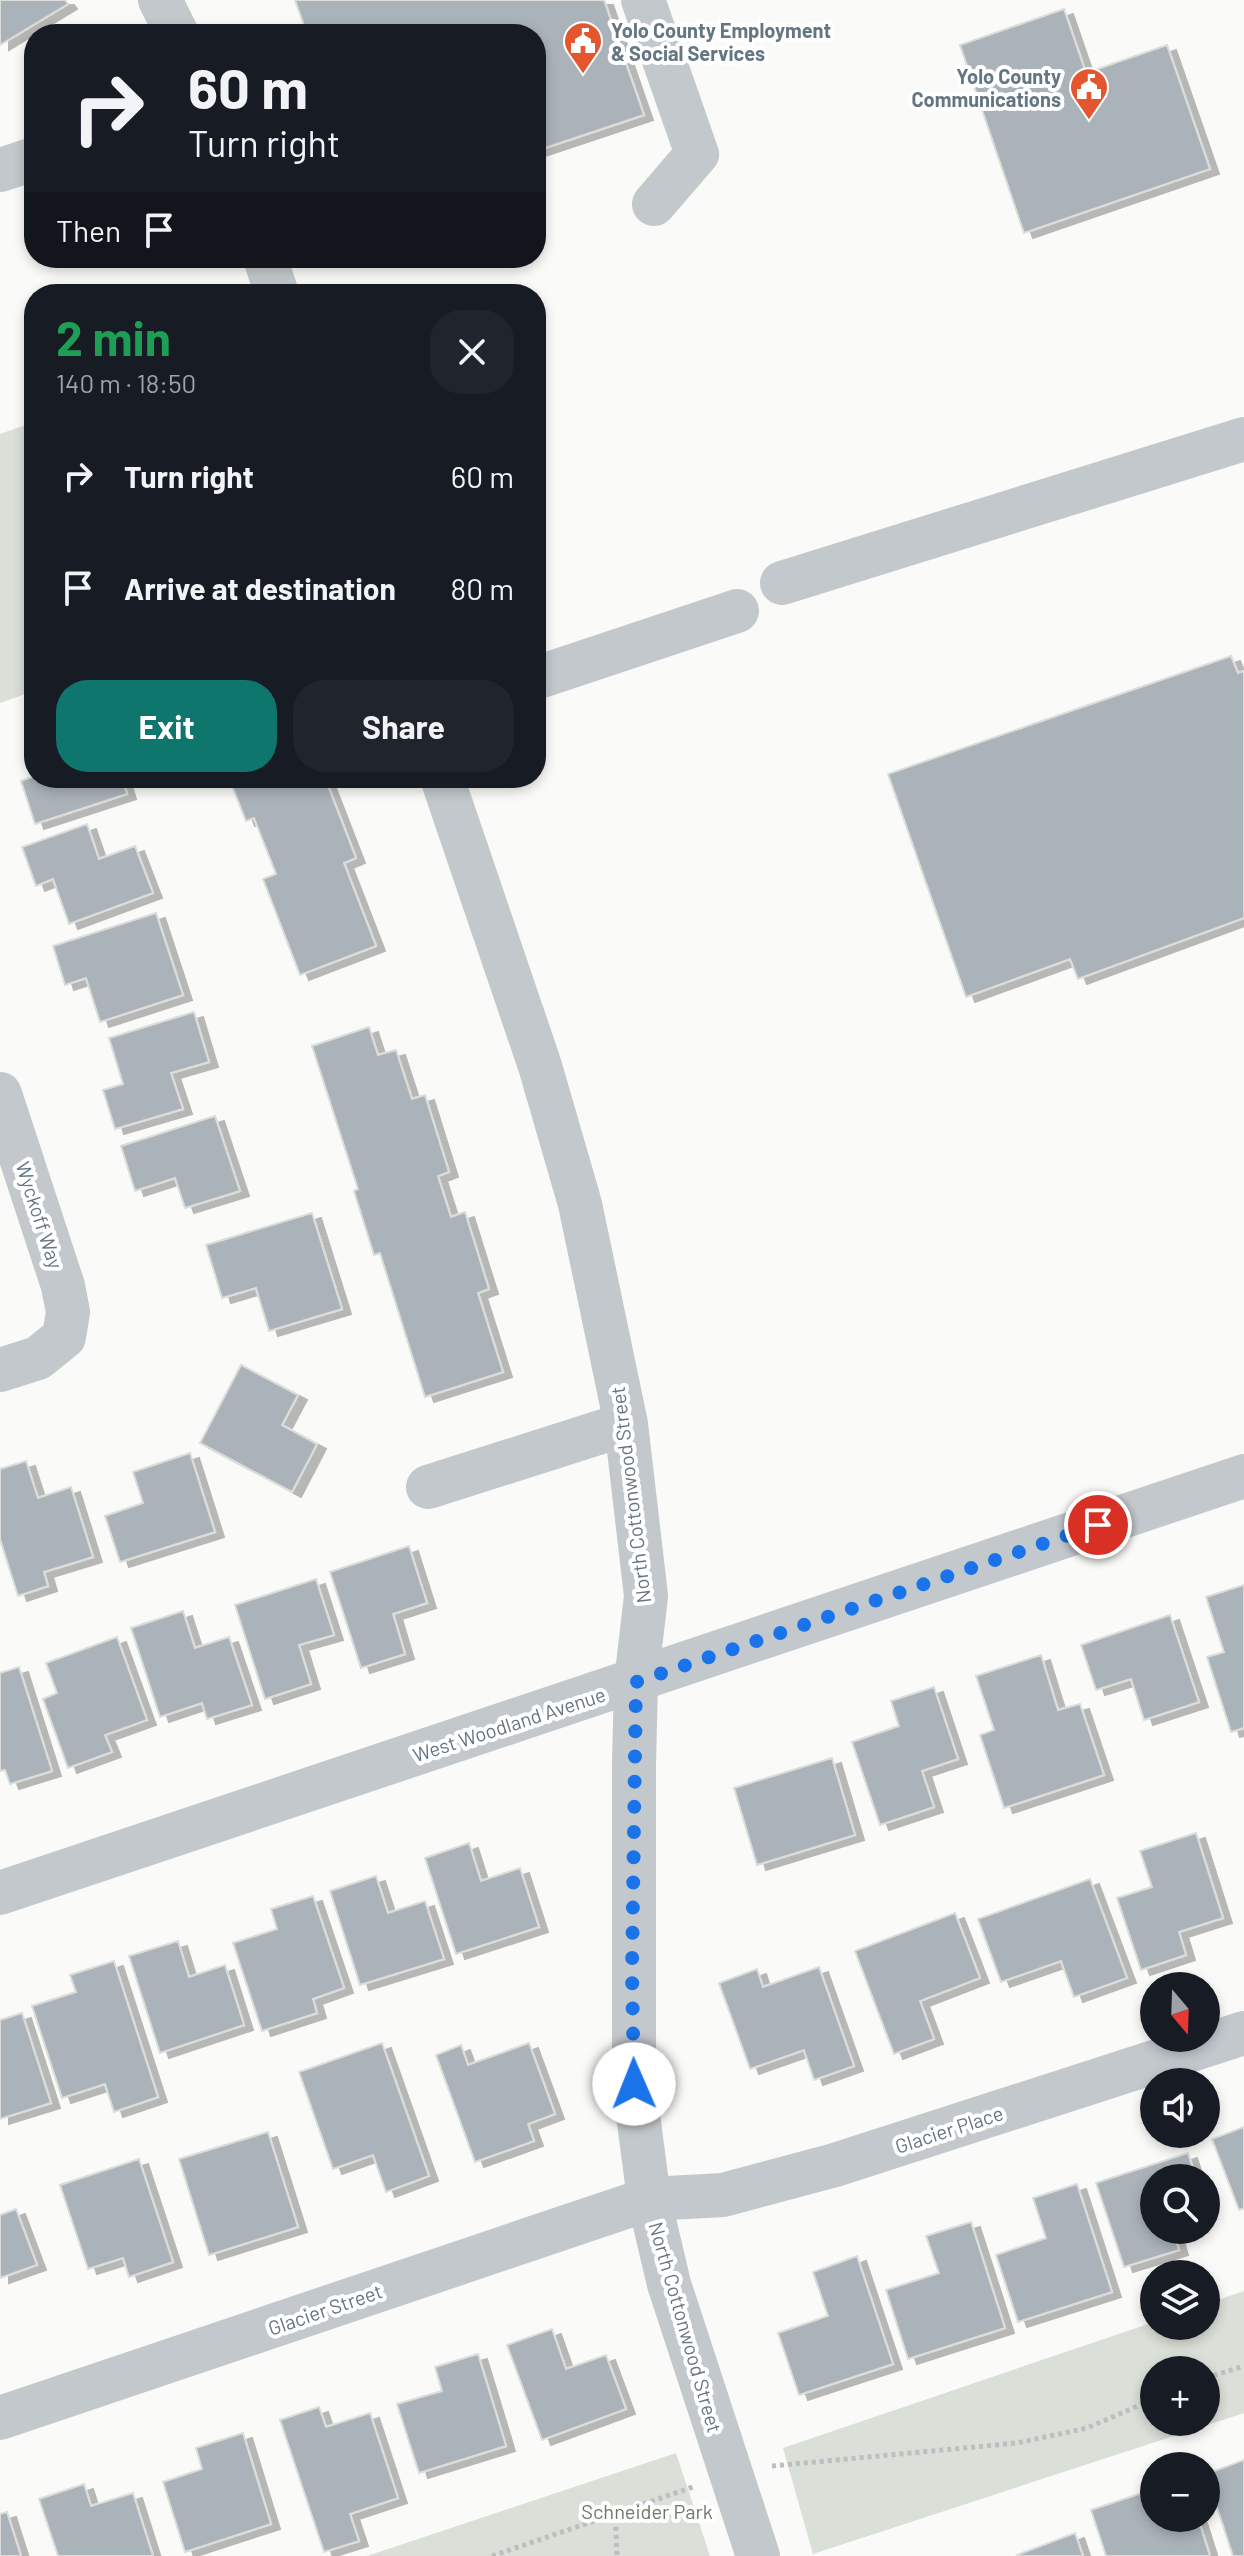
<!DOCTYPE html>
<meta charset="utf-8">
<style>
body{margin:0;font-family:Barlow,sans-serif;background:#20242c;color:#f1f3f6;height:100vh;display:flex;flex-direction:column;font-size:30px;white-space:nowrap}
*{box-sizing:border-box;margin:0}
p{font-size:26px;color:#9ea1a6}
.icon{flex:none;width:44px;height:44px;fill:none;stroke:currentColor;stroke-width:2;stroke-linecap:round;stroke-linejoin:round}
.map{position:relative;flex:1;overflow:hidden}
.panel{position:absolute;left:24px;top:284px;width:522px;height:504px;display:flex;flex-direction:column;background:#171b24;border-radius:32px;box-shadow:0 4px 12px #0003}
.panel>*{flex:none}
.top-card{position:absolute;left:24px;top:24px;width:522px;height:244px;border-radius:32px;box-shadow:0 4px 12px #0003;background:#171b24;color:#f1f3f6;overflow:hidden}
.needle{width:52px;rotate:161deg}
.buttons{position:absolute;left:1140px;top:1972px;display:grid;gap:16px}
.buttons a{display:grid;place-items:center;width:80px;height:80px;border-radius:50%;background:#171b24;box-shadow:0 4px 12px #0003;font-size:40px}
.pin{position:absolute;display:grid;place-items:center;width:68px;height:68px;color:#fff;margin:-34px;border:4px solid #fff;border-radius:50%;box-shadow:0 2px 8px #0007}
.me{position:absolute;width:88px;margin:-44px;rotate:359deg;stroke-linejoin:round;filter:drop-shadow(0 0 6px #0008)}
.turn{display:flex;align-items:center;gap:28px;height:168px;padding:0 32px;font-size:36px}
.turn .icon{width:104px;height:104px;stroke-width:2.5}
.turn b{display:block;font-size:56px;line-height:68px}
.then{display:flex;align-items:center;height:76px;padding:0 32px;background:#0003;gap:16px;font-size:30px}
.round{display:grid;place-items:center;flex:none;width:84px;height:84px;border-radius:32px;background:#20242c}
.head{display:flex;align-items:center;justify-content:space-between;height:136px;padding:0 32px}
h1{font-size:48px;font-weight:700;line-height:60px;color:#1e9e55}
.button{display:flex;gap:16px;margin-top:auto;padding:16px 32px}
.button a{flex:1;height:92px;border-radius:32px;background:#0f766e;color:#fff;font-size:32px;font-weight:700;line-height:92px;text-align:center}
.button a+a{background:#20242c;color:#f1f3f6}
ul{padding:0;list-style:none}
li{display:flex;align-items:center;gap:24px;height:112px;padding:0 32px}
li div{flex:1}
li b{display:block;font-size:30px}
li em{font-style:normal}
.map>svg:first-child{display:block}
.green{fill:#dadfd7;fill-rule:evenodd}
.building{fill:#aab3b9;stroke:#dcdcda;stroke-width:2;filter:url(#shadow)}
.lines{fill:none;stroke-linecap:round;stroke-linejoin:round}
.path{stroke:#bbbfc2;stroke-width:5;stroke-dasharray:4 4;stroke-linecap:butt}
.minor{stroke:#c3c8cc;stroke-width:44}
.route{stroke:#1a73e8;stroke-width:14;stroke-dasharray:0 25.2}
.labels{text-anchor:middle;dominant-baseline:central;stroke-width:8;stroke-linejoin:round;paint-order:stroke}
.poi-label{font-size:20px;font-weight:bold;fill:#657683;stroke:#fff;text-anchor:start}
.street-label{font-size:20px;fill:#657683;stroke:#fff}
.park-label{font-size:20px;fill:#687a64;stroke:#fff}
</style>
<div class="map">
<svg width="1244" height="2556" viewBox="0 0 1244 2556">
<defs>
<filter id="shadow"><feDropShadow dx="9" dy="5" stdDeviation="0" flood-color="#0004"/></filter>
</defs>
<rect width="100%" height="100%" fill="#fafaf8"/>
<path class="green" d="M34,422v269l-34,12v-269z
M1244,2291v122l-431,141 -30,-106 371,-126v4h52v-22zM1154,2370h52v52h-52z
M676,2453l34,103h-343z"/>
<path class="building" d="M0,0h65l3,4 -68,41z
M295,0h309l40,115 -108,36v-117h-229z
M1064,9l22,64 81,-28 43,124 -186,64 -64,-188z
M1231,656l7,17 6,-2v247l-166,61 -8,-20 -104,38 -78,-223z
M34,776l88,2 5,16 -92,30 -14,-43z
M229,778h96l31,80 -12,5 32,83 -76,29 -37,-96 13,-5 -22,-56 -8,3z
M87,824l12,35 36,-13 18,47 -84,31 -16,-45 -17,7 -14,-39z
M156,913l27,82 -83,27 -14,-44 -21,7 -12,-39z
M194,1012l15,50 -38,11 12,36 -68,20 -12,-39 20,-6 -14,-46z
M369,1027l9,28 18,-5 16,49 13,-4 24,77 -11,4 13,41 14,-5 24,77 -11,4 25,79 -78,25 -45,-144 -6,2 -20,-64 4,-2 -46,-143z
M215,1116l25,75 -55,17 -10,-30 -40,13 -14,-45z
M312,1213l30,96 -73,22 -13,-43 -34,10 -16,-53z
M241,1365l57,30 -16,30 35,19 -25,48 -92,-49z
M190,1453l25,79 -95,30 -15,-46 38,-13 -10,-31z
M26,1461l12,37 33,-11 22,70 -49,15 4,14 -30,10 -18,-57v-70z
M409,1546l18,57 -34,11 12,40 -44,14 -31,-96z
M316,1579l18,56 -35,10 12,39 -46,15 -30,-94z
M1244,1585v143l-13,4 -24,-75 17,-5 -18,-55z
M183,1611l12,37 34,-11 23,68 -45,14 -5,-16 -42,14 -29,-89z
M1170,1615l29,87 -55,18 -13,-41 -35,11 -15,-45z
M117,1637l30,83 -42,15 7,17 -44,16 -25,-69 14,-6 -11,-30z
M1041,1655l17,55 22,-6 24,71 -100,33 -24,-73 14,-5 -18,-54z
M19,1667l33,104 -42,13 -5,-14 -5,1v-98z
M934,1687l24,72 -36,12 12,36 -54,18 -28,-83 47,-16 -8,-25z
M832,1758l23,77 -98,30 -23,-77z
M1196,1833l27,85 -44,14 7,23 -45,15 -24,-72 35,-11 -12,-36z
M469,1843l12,38 39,-13 19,59 -83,27 -31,-96z
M376,1876l12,37 37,-12 19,58 -84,26 -30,-94z
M1090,1879l37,99 -53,19 -13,-36 -60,21 -23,-63z
M313,1896l31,92 -31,11 4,14 -55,18 -29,-88 44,-14 -6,-20z
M955,1913l25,65 -60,23 14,38 -40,15 -39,-103z
M178,1941l11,36 36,-12 19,60 -84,28 -31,-97z
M114,1961l44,136 -44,15 -9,-28 -43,14 -30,-92 44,-14 -6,-17z
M819,1967l35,99 -40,14 -10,-30 -54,19 -31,-86 38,-14 6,18z
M22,2013l29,90 -51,16v-99z
M382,2043l47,133 -43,16 -13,-37 -40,14 -34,-97z
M529,2043l26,71 -27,10 6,17 -59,21 -39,-107 25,-10 7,20z
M1244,2127v81l-5,2 -27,-71z
M268,2132l30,95 -89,28 -30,-96z
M1188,2153l8,25h-42v52h19l6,20 -55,17 -28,-84z
M139,2159l34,103 -44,15 -6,-19 -35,11 -28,-84z
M1077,2184l35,108 -94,30 -22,-67 50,-17 -13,-40z
M16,2209l21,56 -37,13v-63z
M971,2222l34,106 -97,31 -22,-69 53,-17 -13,-37z
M857,2256l36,108 -94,31 -21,-62 50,-17 -15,-44z
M552,2329l14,40 40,-14 20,54 -84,31 -35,-95z
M478,2354l28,92 -87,27 -22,-69 45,-13 -7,-24z
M319,2407l7,20 44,-14 28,85 -48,16 9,27 -35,11 -44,-132z
M243,2433l28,91 -86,28 -22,-70 39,-13 -6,-21z
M1244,2460v96h-11l-27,-82z
M84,2484l7,22 42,-13 20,63h-95l-19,-57z
M1154,2489v29h44l12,38h-104l-15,-46z
M7,2512l14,44h-21v-42z
M1075,2533l8,23h-65l-1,-1z"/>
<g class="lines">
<path class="path" d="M1206,2378l38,-12
M772,2466l245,-23 70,-15 67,-29
M615,2511l2,45
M492,2556l201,-69"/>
<path class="minor" d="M160,0l17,34
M643,0l54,154 -43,50
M0,170l34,-11
M265,258l12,36
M782,583l462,-144
M536,678l201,-67
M442,778l98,288 40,138 46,220 20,172 -10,86 -2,81v321l15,115 20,85 89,272
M0,1094l63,192 5,26 -4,25 -26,21 -38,12
M428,1487l198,-63
M0,1893l1244,-417
M0,2418l649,-219 74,-4 112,-30 409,-132"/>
</g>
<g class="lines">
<path class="route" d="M634,2084l-2,-112 4,-290 462,-157"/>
</g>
<defs>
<symbol id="civic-pin" viewBox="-11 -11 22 30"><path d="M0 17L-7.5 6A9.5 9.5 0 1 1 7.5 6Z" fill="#e4572e" stroke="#fff"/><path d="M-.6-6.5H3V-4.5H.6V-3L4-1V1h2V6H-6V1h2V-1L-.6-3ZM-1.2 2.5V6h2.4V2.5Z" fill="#fff"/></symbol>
</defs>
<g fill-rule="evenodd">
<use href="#civic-pin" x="561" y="19" width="44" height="60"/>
<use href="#civic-pin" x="1067" y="65" width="44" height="60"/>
</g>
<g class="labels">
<g class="poi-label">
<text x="611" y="30">Yolo County Employment<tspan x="611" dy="23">&amp; Social Services</tspan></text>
<text x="1061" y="76" text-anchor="end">Yolo County<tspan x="1061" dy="23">Communications</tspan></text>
</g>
<g class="street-label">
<text transform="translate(40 1215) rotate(72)">Wyckoff Way</text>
<text transform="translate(630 1495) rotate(-97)">North Cottonwood Street</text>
<text transform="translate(509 1724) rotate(-18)">West Woodland Avenue</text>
<text transform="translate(949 2129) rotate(-18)">Glacier Place</text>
<text transform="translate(325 2309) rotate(-19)">Glacier Street</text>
<text transform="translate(686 2327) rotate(74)">North Cottonwood Street</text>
</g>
<g class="park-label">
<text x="647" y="2511">Schneider Park</text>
</g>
</g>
</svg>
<div class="buttons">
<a><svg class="needle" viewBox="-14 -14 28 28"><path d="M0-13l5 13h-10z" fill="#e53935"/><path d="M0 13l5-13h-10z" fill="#9ea1a6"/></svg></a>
<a><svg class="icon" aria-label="sound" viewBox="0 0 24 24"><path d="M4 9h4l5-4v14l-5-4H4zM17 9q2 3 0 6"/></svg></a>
<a><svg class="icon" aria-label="search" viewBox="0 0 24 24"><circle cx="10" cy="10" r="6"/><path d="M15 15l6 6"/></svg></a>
<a><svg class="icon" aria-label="layers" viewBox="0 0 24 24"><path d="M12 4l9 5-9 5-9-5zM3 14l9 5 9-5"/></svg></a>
<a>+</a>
<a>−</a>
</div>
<div class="pin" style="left:1098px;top:1525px;background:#d93025"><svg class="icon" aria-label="arrive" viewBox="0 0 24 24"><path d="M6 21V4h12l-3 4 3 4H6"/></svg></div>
<svg class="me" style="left:634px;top:2084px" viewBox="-20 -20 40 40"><circle r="19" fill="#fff"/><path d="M0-13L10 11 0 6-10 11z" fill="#1a73e8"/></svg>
<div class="top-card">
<div class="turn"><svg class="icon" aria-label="right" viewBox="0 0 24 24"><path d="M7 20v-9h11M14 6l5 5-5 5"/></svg><div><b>60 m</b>Turn right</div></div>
<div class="then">Then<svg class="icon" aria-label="arrive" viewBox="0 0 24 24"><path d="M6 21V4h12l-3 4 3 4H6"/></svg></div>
</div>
<section class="panel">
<div class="head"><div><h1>2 min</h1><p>140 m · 18:50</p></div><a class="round"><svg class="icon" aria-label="close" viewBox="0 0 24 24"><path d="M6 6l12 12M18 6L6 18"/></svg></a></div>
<ul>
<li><svg class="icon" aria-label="right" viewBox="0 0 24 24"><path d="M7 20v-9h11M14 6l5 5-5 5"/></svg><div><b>Turn right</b></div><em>60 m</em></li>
<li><svg class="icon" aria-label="arrive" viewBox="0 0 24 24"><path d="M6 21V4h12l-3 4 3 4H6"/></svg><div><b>Arrive at destination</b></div><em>80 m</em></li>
</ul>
<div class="button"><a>Exit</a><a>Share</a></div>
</section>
</div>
